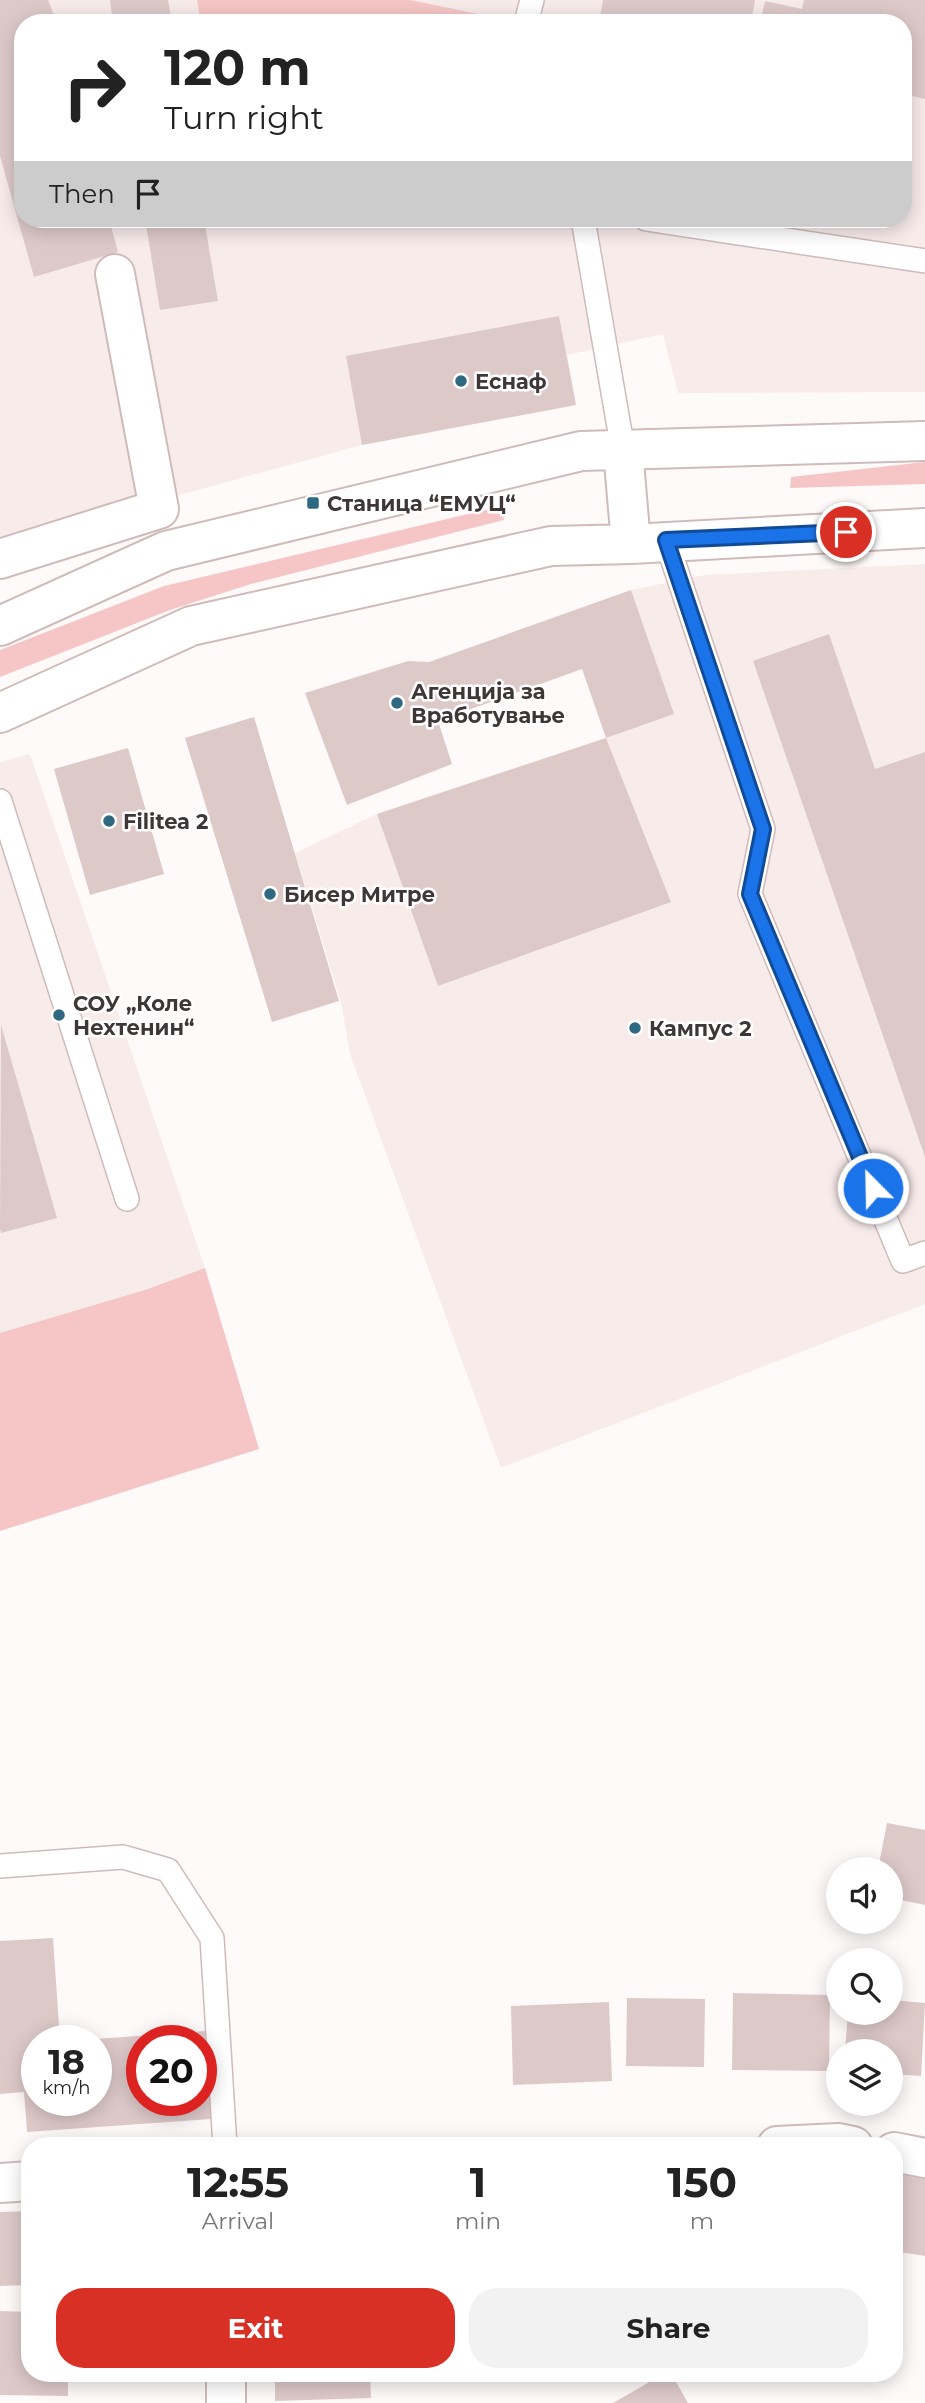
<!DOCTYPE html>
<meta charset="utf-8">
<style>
body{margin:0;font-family:Montserrat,sans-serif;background:#f2f2f2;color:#222;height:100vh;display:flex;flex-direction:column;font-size:26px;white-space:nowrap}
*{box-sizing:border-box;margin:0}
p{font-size:23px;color:#767676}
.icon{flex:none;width:38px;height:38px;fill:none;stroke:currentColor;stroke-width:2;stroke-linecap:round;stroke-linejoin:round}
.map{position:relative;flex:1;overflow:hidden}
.details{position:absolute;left:21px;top:2137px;width:882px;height:245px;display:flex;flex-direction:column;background:#fff;border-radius:28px;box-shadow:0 4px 18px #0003}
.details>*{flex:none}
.guide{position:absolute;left:14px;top:14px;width:898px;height:214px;border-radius:28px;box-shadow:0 4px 18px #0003;background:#fff;color:#222;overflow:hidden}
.tools{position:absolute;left:826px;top:1857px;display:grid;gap:14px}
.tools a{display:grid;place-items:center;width:77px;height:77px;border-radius:50%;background:#fff;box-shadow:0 4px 18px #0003;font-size:35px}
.speed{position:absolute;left:21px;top:2025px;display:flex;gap:14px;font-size:35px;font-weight:700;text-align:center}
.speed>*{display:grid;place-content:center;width:91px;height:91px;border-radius:50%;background:#fff;box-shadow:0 4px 18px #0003;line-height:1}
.speed small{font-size:18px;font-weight:400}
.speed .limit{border:10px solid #d22;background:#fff;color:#111}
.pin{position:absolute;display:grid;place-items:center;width:60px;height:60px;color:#fff;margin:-30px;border:4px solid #fff;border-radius:50%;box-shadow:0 2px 7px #0007}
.me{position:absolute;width:77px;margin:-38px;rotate:337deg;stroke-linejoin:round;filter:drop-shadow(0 0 5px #0008)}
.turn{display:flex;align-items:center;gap:24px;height:147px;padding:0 35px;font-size:32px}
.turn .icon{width:91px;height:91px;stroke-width:2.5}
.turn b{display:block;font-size:49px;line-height:60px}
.then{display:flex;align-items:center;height:66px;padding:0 35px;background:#0003;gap:14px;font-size:26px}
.eta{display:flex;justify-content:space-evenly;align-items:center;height:119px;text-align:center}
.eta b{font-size:42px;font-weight:700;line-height:49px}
.primary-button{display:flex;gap:14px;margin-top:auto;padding:14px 35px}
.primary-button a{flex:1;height:80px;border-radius:28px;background:#d93025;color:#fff;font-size:28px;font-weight:700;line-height:80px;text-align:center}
.primary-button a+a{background:#f2f2f2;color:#222}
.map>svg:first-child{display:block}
.built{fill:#f8eceb;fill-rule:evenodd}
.green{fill:#f6c6c6}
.building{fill:#dec9c9;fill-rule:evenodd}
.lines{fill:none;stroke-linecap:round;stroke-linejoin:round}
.service-casing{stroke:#d0bbbb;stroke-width:26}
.minor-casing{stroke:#d0bbbb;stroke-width:42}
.secondary-casing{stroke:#d0bbbb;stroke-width:42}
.service{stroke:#fff;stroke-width:23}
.minor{stroke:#fff;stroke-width:38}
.secondary{stroke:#fff;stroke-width:38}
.route-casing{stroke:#114b97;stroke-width:18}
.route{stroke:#1a73e8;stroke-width:12}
.poi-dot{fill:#2e6881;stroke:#fff;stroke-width:2.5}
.labels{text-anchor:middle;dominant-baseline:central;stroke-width:5;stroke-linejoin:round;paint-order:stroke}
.poi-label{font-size:21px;font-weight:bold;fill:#3f3737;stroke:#fff;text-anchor:start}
</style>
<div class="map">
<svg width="925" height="2403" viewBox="0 0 925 2403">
<rect width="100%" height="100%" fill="#fffafa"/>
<path class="built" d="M0,0h925v392l-247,1 -15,-59 -96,21 9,50 -214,40 -362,99zM23,23h880v196h-880z
M925,564v740l-424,164 -151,-414 -9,-52 -46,-149 82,-39 229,-76 25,-148 73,-15z
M30,754l175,514 54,181 -259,82v-769z"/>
<path class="green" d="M197,0h213l97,20 -1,3h-305z
M925,462v22l-135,4 1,-11z
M502,506l2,14 -253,64 -81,26 -170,67v-27l164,-64z
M205,1268l54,181 -259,82v-198l145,-43z"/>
<path class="building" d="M0,0h48l5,13 19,10h-49v196h86l9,33 -84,25 -34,-121z
M110,0h58l4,23h-59z
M603,0h152l-4,23h-152z
M804,0h121v99l-22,-5v-71h-143l5,-22 37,8z
M145,219h59l14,82 -58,9z
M559,316l17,89 -214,40 -16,-89z
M631,590l43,124 -68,24 -24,-69 -144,52 14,43 -105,41 -42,-112 103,-32 21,1z
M829,634l46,135 50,-17v405l-172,-496z
M254,717l85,284 -67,21 -87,-284z
M606,738l65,164 -233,84 -61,-172z
M128,748l36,126 -74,21 -36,-126z
M1,1025l56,193 -56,15 -1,-4z
M887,1823l38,7v75l-34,-7v-29h-13z
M53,1938l7,102h-23v60h59v-61l109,-8 6,88 -184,13 -3,-40 -24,2v-153zM142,2040h59v60h-59z
M733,1993l97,2 -1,76 -97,-1z
M627,1998l78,1 -1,68 -78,-1z
M891,2000l34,3 -4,73 -30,-2v-23h-46l3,-39h43z
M609,2002l3,79 -99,4 -2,-79z
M899,2173l26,4v79l-31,-5v-50z
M30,2211v74l-30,1v-74z
M0,2311l30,1v61h38v23l-68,-1z
M92,2373h87v5h-87z
M275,2373h95l1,25 -96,3z
M665,2373h6l17,30h-75z"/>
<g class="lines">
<defs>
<path id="service" d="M526,23l6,-23
M583,219l40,231
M646,219l279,42
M666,540l97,289 -13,65 153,367 22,-8
M0,801l127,398
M0,1866l123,-9 45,13 44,68 13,208"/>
<path id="minor" d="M0,559l159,-50 -44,-235
M777,2146l62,-3 14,3
M894,2152l31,6
M0,2183l30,-2
M226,2403v-30"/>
<path id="secondary" d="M623,450l8,94
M0,626l166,-75 415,-100 344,-10
M0,713l191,-87 360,-80 80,-2 294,-16"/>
</defs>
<use href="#service" class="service-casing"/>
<use href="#minor" class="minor-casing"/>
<use href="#secondary" class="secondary-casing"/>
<use href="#service" class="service"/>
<use href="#minor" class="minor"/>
<use href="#secondary" class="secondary"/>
</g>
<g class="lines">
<defs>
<path id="route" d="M846,532l-180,8 97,289 -13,65 123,294"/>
</defs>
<use href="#route" class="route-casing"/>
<use href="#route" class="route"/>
</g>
<g class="poi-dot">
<circle cx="461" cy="381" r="7"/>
<rect x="306" y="496" width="14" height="14" rx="3.5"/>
<circle cx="397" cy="703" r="7"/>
<circle cx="109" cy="821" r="7"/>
<circle cx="270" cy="894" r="7"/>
<circle cx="59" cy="1015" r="7"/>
<circle cx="635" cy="1028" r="7"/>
</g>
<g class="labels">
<g class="poi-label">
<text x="475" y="381">Еснаф</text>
<text x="327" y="503">Станица “ЕМУЦ“</text>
<text x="411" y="691">Агенција за<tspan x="411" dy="24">Вработување</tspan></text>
<text x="123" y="821">Filitea 2</text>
<text x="284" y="894">Бисер Митре</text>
<text x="73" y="1003">СОУ „Коле<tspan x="73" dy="24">Нехтенин“</tspan></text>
<text x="649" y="1028">Кампус 2</text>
</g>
</g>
</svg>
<div class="tools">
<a><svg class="icon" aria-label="sound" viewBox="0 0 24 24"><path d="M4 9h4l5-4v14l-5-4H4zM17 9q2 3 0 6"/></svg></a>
<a><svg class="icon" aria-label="search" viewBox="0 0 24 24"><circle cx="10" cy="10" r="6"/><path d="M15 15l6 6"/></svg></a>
<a><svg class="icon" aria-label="layers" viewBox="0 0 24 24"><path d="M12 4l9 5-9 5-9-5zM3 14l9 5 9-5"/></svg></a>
</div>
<div class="speed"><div>18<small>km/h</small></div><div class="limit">20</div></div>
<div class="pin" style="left:846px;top:532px;background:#d93025"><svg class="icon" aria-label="arrive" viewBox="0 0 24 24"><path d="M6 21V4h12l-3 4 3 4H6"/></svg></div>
<svg class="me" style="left:873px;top:1188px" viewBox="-20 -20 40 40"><circle r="17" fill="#1a73e8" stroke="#fff" stroke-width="3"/><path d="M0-11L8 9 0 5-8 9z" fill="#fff"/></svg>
<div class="guide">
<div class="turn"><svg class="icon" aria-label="right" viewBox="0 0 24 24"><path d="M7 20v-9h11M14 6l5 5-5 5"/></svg><div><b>120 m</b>Turn right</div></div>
<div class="then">Then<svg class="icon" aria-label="arrive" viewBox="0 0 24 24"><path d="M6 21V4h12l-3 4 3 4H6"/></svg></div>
</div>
<section class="details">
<div class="eta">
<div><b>12:55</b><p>Arrival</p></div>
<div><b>1</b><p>min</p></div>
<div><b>150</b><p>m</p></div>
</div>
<div class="primary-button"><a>Exit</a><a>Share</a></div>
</section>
</div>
